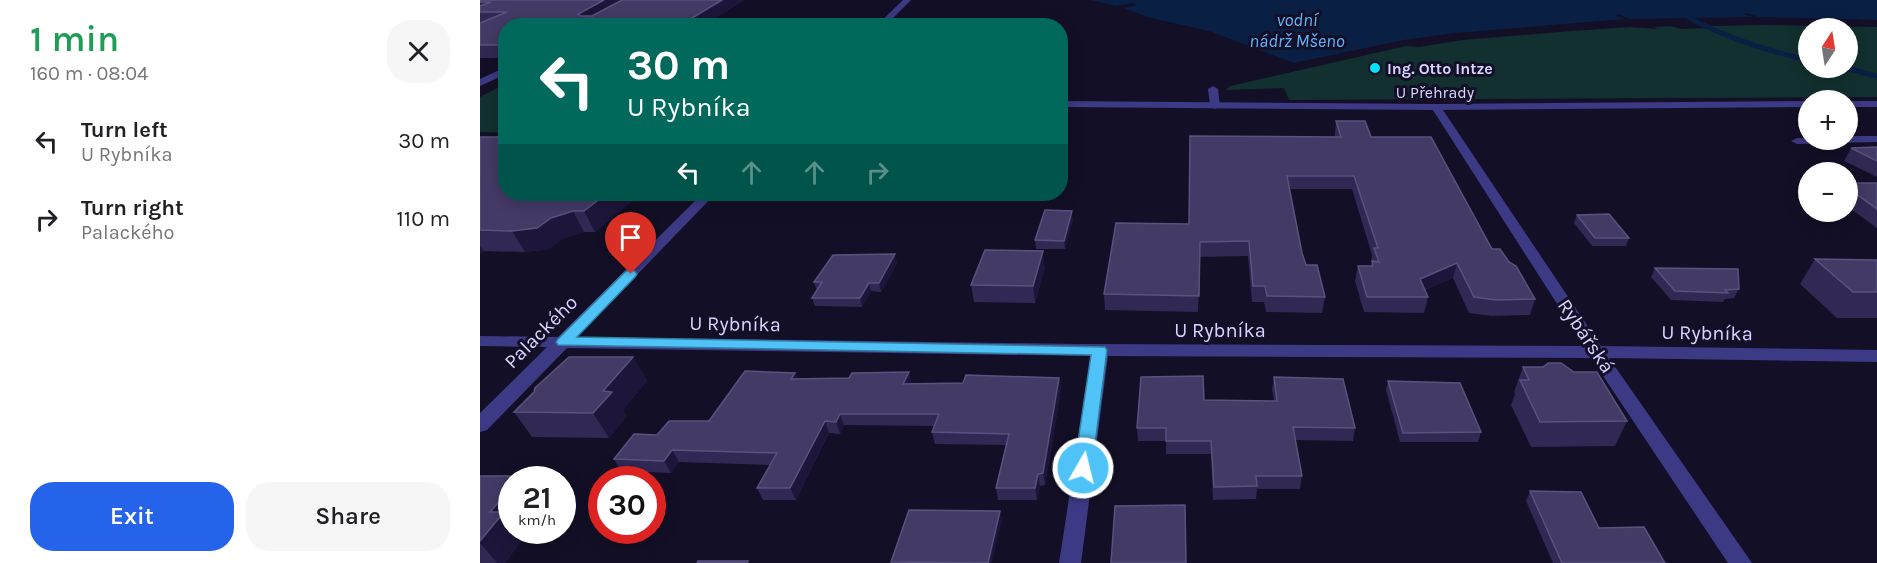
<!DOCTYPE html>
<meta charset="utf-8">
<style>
body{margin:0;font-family:Karla,sans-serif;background:#f6f6f6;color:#202124;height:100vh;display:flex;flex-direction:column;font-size:22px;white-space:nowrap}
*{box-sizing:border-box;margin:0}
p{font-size:20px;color:#757577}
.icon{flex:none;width:33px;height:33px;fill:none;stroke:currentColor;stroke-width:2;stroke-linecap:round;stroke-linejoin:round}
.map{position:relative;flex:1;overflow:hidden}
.panel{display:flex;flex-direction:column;background:#fff;width:480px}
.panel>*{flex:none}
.guide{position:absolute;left:18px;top:18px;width:570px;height:183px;border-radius:24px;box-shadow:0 3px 15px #0003;background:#00695c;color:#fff;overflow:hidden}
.needle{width:39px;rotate:12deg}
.buttons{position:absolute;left:1318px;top:18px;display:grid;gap:12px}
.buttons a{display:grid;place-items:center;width:60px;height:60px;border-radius:50%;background:#fff;box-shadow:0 3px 15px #0003;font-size:30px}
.speed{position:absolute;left:18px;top:466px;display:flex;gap:12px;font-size:30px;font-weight:700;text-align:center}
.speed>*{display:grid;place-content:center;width:78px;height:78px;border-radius:50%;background:#fff;box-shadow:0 3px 15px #0003;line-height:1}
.speed small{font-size:15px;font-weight:400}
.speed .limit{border:9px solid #d22;background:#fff;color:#111}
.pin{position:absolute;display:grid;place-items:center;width:51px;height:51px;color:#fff;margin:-62px -26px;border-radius:50% 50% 50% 0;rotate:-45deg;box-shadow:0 0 6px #0007}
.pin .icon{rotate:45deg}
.me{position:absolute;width:66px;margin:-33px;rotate:8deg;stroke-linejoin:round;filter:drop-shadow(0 0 4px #0008)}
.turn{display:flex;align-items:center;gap:21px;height:126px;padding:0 30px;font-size:27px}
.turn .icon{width:78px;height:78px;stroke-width:2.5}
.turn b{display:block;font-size:42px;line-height:51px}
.lanes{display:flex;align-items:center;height:57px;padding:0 30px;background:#0003;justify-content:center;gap:30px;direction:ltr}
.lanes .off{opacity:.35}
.round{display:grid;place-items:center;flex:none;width:63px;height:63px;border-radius:24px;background:#f6f6f6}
.head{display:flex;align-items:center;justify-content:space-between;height:102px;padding:0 30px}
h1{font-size:36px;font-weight:600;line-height:45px;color:#1e9e55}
.cta{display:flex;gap:12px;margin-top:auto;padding:12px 30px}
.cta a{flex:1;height:69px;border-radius:24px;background:#2563eb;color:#fff;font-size:24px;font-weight:600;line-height:69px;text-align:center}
.cta a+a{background:#f6f6f6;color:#202124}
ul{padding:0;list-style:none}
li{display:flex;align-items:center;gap:18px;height:78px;padding:0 30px}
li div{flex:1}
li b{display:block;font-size:22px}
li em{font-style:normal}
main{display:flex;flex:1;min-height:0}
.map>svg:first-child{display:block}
.green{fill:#12302f;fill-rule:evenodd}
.water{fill:#0a1f44}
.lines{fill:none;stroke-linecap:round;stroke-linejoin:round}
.stream{stroke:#0a1f44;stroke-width:5}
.service{fill:#3d3a85;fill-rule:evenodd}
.minor{fill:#3d3a85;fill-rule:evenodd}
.tertiary{fill:#3d3a85;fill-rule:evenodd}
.wall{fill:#312854}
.shaded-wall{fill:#1d163a}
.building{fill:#433a66;stroke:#5a527e;stroke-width:1.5}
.route{fill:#4fc3f7;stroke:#337fa1;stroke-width:1.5}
.poi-dot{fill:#00e5ff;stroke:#130f26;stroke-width:2}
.labels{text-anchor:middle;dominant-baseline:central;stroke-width:6;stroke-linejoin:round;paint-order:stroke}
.far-poi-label{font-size:16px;font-weight:bold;fill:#d9d4ff;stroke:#130f26;text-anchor:start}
.far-street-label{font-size:16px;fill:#d9d4ff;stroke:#130f26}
.far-water-label{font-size:18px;font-style:italic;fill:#62b6ff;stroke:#130f26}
.street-label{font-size:20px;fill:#d9d4ff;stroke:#130f26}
</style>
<main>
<section class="panel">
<div class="head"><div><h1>1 min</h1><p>160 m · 08:04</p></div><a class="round"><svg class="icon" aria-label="close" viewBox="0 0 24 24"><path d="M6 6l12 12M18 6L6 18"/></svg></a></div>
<ul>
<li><svg class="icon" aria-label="left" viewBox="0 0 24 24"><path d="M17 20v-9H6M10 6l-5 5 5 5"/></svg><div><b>Turn left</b><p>U Rybníka</p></div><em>30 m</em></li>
<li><svg class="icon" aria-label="right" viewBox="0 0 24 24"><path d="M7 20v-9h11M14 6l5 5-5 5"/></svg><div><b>Turn right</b><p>Palackého</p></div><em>110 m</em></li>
</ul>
<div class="cta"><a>Exit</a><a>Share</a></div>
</section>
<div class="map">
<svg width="1397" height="563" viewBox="0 0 1397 563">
<rect width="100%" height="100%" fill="#130f26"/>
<path class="green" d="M1286,25l111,2v70l-588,3 -5,-12 -58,2 4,-4 176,-40 13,1 44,-7 109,-9 58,-4 27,2 -3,-2 16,-1 11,3 27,-1 3,-2zM1329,28h39v40h-39z
M25,84v49l-25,-1v-35z"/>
<path class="water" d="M610,0h787v20l-118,-3 -13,-4 -2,1 9,3 -123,2 -12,-5 -2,2 9,3 -170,14 -51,7 -110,23 -85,-32 -62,-14 -23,-9 13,-3 -5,-2 -16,3z"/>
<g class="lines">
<path class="stream" d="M1179,0c15,6 26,16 40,23 35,17 72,29 110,37
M1366,68l31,8"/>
<path class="service" d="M733,86l5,3 2,17 -5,3 -5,-3 -2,-17z
M1368,136h29v6l-80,2 -6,-3 6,-3 51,2z"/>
<path class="minor" d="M26,67v7l-26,12v-7z
M956,104l5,3 160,239 276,4v12l-268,-4 143,205h-24l-137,-205 -483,-2 -27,207h-22l32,-207 -524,-8 -80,82 -7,2v-19l67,-66 -67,-1v-10l78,1 144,-143h13l-138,143 502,7 505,2 -153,-239z"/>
<path class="tertiary" d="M423,0h8l-26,26h-9z
M580,101l376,3 373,-3v6l-373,3 -376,-3z
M1368,101h29v6h-29z"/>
</g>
<path class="wall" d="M0,0h264l-41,26h-197v32h-26z
M856,121l35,16 121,112 43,50 -5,16 -38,1 -23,-3 -16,-35 -28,12 3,7 -4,16 -60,-1 -9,-31 3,-15h13l1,-11 -20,-66h-63l13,64 4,12 19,32 -3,16 -56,-1 -2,-10h-12l-4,-46 -48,1 -2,55 -93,-2 -1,-16 85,-70 146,-87v-3z
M0,137l26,57h134l-45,38h-11l-22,7 -13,10 -24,3 -41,-1 -4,3z
M1397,147v30l-33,-16 7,-13z
M1368,183h29v45l-29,-21z
M1097,215l52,23 -3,8h-34l-18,-23z
M593,219l-8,30h-29l-1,-9z
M1335,259l62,1v58h-40l-37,-34z
M417,263l-16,29 -10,-1 -9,16 -47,-1 -3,-8 5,-7 -3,-9z
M565,267l-10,36 -61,-1 -3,-17z
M1175,268l84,21 -5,9 -9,1 -2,3 -52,-2 -20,-23z
M153,357l14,24 -24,29 4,6 -18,22 -77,-1 -18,-25z
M1043,367l104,54 -12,25 -84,1 -20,-42 4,-11 -1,-2z
M315,373l3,6 114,4h51l96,-5 2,11 -16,96 -5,1 -3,14h-39l-2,-12 10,-43 -71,-1 -3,-12 2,-6 -90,-1 -4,9 -11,-1 -33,67h-33l-6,-12 13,-23 -91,-3 -8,11 -50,-2 -7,-12 43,-24 52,-14z
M794,377l81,51 -2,13 -58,-1 7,36 -2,13h-43l-1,10 -43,1 -2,-46h-45v-13h-28l-1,-13 67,-28 70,1 -2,-11z
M908,381l93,51 -3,10h-78l-14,-52z
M0,476l32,55 12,6 -19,26h-25z
M1050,491l69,37 66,35h-112l-27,-62z"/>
<path class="shaded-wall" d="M124,0h24l-44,26 -6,-12z
M242,0h22l-41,26h-24z
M126,194h34l-45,38 -11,-21z
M93,211l11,21 -22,7 -13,10 -24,3 -13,-21z
M592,211l1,8 -8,30 -1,-8z
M0,246l4,5 -4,3z
M563,251l2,16 -10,36 -2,-17z
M415,254l2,9 -16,29 -2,-9z
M977,263l-4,15 -37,16 4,-15z
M389,283l2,8 -9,16 -2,-9z
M153,357l14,24 -24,29 4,6 -18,22 -16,-25 10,-22z
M429,372l3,11 -9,1z
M315,373l5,11 -9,-5z
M579,378l2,11 -16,96 -2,-12z
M360,414l4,11 -4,9 -4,-12z
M345,421l4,12 -33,67 -6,-12z
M192,450l7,12 -8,11 -7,-12z
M558,474l2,12 -3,14 -2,-12z
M41,476l4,4h-8z
M32,487v44h8l4,6 -19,26h-8l-17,-20v-2l10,-29z
M520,511l2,9 -10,43h-4z"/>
<path class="building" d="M0,0h124l-26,14 3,2h11l30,-16h100l-43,26h-173v19h-26v-22l27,-11h-27v-6l11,-4h-11z
M856,121h29l6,16h60l61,112h8l9,13 7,4 19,33 -39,1 -22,-3 -17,-34 -37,16 8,18h-61l-9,-31h15l-1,-5 7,1 -5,-14h4l-24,-72h-67l15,77 4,12h11l8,32 -58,-1 -2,-10h-12l-4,-45 -49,1 -1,54 -95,-2 12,-71 73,1 1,-88 151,1z
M0,137h26v57h100l-22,17h-11l-22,7 -14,10 -25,3 -32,-1z
M1397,147v14l-26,-13z
M1368,183h29v26l-29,-21z
M565,210l27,1 -8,30 -29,-1z
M1129,214l20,24h-34l-18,-23z
M505,250l58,1 -10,35 -62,-1z
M415,254l-16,29h-10l-9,15h-48l10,-16h-8l19,-27z
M1335,259l62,1v32h-24z
M1175,268l83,1 1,20 -14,1 3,3 -53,-2z
M89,357h64l-30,34 9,1 -19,21 -79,-1 20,-20 1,-4z
M1068,363h13l13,9h23l30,49 -87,1 -20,-42h9l-6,-13h20z
M265,371l50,2 -4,6 58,-1 3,-5 57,-1 -6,12 60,-1 3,-8 93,3 -16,95 -5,1 -3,14h-39l13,-54 -77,-2 7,-18h-99l-4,8 -11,-1 -35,67h-33l20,-35 -105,-3 -8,11 -50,-2 20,-25 23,1 12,-14h40z
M723,376l1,24 73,1 -3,-24 69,2 12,49 -62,-1 9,49h-46l1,10 -43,1 -3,-46h-45v-13h-29l4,-51z
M908,381l72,2 21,49 -78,1z
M0,476h41l-4,4h-5v7l-22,25h14l-24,29z
M1050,491l51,1 18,36 45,-1 21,36h-103z
M705,505l1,58h-75l4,-57z
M429,510l91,1 -12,52 -97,-1z
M218,561h50l-1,2h-50z"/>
<path class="route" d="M151,270l4,1 2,3 -2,3 -58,60 528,10 2,3 -15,118 -2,6 -7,2 -6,-2 -3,-6 17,-113 -533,-10 -2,-3 2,-3 68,-68z"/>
<circle class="poi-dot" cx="895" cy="68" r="6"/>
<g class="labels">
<g class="far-poi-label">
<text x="907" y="68">Ing. Otto Intze</text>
</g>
<g class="far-street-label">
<text x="955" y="92">U Přehrady</text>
</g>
<g class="far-water-label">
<text x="817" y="20">vodní<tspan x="817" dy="21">nádrž Mšeno</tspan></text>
</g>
<g class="street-label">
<text transform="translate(255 324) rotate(1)">U Rybníka</text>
<text x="740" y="330">U Rybníka</text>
<text transform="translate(61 332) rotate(-45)">Palackého</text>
<text transform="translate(1227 333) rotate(1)">U Rybníka</text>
<text transform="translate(1106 336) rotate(56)">Rybářská</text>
</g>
</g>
</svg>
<div class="buttons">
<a><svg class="needle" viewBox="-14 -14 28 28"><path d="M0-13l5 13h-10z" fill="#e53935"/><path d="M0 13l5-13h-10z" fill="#757577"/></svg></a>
<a>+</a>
<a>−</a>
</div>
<div class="speed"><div>21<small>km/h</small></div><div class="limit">30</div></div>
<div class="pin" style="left:151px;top:274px;background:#d93025"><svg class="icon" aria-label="arrive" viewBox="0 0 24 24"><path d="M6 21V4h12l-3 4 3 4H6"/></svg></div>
<svg class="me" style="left:603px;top:468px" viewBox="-20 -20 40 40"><circle r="17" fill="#4fc3f7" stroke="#fff" stroke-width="3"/><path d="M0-11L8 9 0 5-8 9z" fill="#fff"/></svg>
<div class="guide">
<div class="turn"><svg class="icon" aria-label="left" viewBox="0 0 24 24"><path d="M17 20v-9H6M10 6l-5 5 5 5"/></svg><div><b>30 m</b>U Rybníka</div></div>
<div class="lanes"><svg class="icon" aria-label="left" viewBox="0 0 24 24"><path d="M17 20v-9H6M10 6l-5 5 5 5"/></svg><svg class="icon off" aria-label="ahead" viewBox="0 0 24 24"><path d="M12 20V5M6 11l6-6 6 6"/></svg><svg class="icon off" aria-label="ahead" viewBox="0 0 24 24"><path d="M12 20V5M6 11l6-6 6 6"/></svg><svg class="icon off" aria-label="right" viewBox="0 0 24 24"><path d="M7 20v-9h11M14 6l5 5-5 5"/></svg></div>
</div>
</div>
</main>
